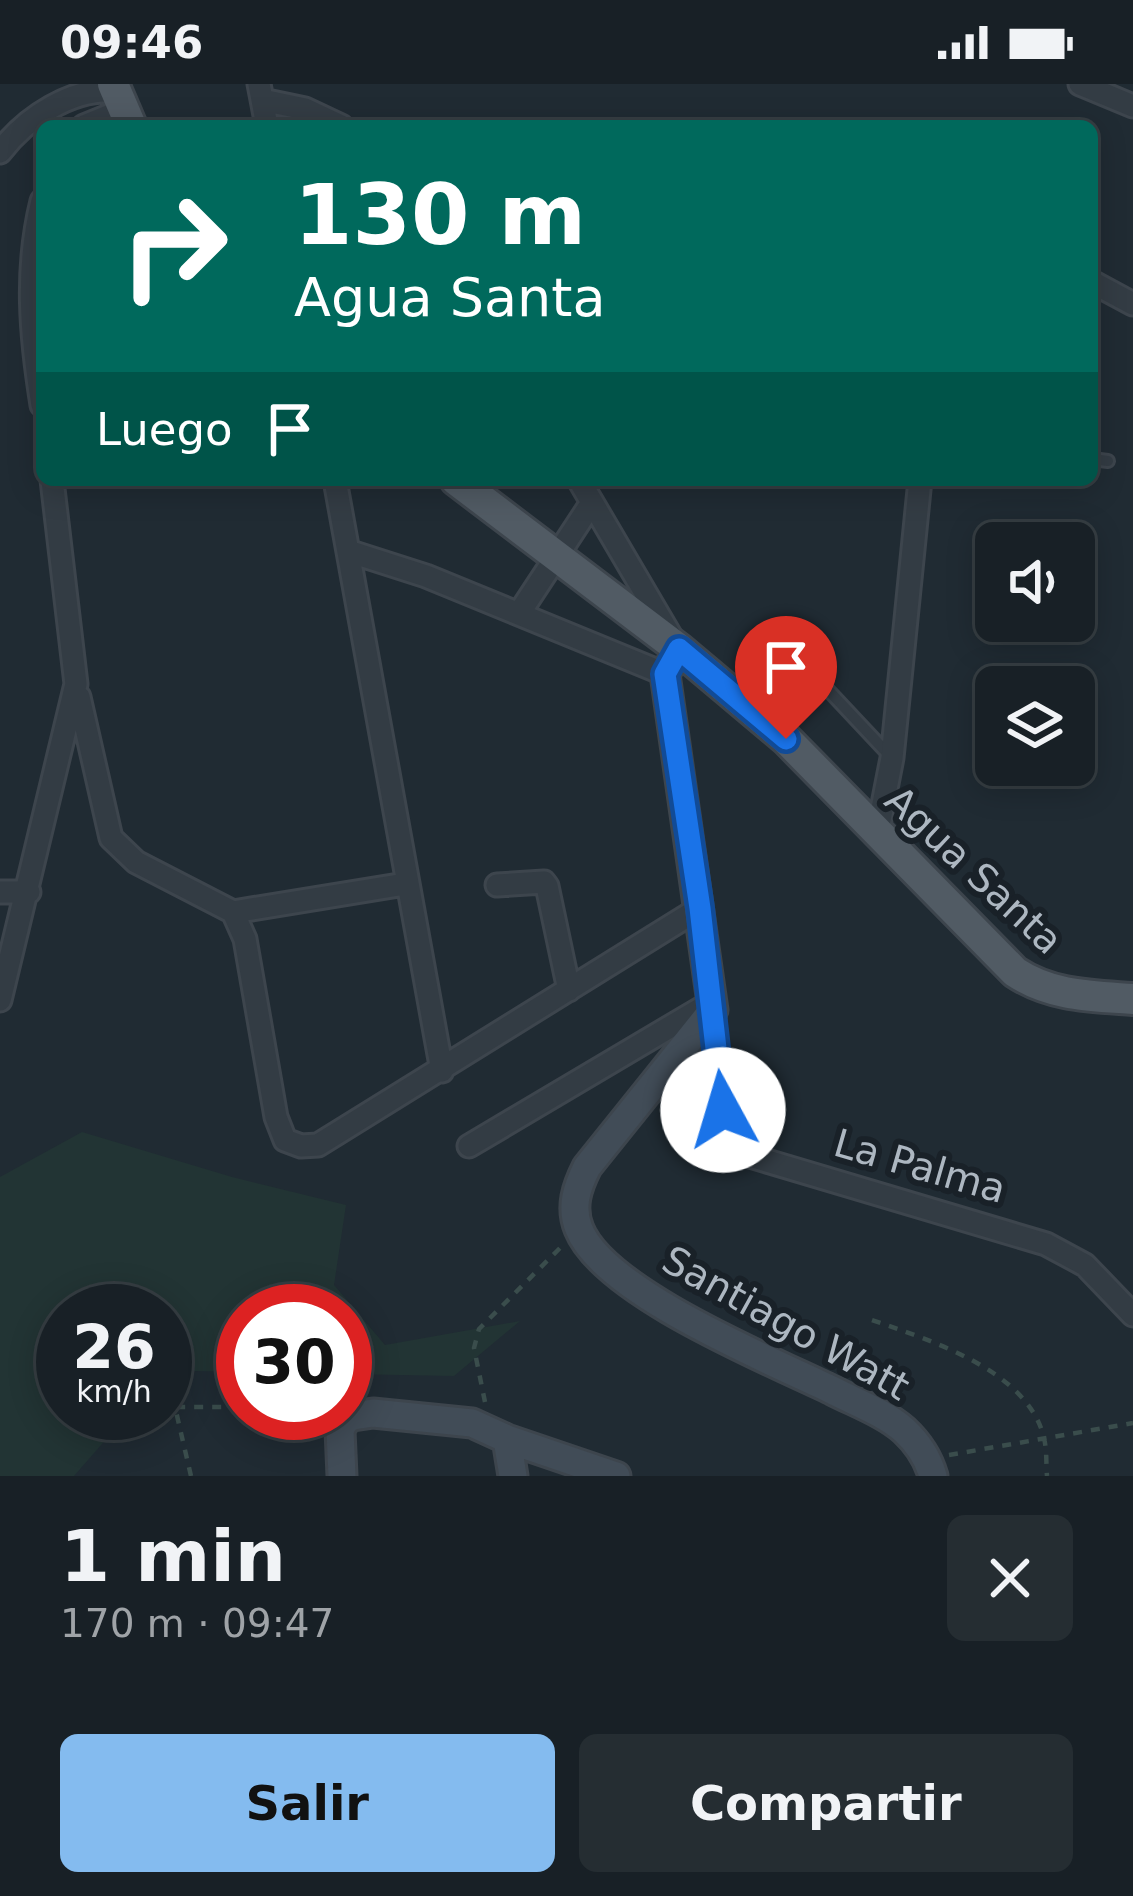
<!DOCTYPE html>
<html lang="es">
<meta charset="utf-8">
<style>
body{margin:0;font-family:"DejaVu Sans",sans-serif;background:#252d32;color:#f1f3f6;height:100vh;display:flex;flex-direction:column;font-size:45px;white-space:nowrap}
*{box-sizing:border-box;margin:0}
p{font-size:39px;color:#9fa3a7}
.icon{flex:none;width:66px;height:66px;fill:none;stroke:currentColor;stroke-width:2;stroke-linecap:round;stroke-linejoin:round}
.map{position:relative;height:1392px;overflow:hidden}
.drawer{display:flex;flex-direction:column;background:#182026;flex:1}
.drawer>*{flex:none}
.top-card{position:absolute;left:36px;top:36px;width:1062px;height:366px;border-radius:18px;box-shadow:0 6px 30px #0003,0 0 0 3px #363e43;background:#00695c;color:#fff;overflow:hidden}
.controls{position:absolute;left:975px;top:438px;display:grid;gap:24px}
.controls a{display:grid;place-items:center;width:120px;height:120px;border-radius:18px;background:#182026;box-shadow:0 6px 30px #0003,0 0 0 3px #363e43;font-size:60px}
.speed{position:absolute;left:36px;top:1200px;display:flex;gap:24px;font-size:60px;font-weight:700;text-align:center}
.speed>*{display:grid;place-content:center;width:156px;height:156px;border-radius:50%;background:#182026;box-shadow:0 6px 30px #0003,0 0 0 3px #363e43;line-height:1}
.speed small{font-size:30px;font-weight:400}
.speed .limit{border:18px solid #d22;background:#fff;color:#111}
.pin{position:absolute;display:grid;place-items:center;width:102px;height:102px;color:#fff;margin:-123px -51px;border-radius:50% 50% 50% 0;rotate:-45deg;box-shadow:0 0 12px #0007}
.pin .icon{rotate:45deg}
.me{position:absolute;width:132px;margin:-66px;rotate:354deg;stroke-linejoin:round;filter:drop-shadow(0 0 9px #0008)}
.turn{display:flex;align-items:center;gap:42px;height:252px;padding:0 60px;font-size:54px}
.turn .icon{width:156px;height:156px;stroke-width:2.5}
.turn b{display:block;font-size:84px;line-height:102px}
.then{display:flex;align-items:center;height:114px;padding:0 60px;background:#0003;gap:24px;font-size:45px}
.round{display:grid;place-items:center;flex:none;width:126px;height:126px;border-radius:18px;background:#252d32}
.head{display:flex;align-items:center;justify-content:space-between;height:204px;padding:0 60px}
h1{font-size:72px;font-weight:600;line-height:90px}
.action{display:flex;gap:24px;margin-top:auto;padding:24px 60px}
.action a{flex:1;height:138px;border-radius:18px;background:#84bbef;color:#111;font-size:48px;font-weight:600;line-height:138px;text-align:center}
.action a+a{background:#252d32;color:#f1f3f6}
.status{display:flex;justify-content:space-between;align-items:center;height:84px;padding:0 60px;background:#182026;direction:ltr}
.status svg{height:33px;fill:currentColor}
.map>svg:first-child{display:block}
.green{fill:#223434}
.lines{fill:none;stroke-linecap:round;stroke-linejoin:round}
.lane-casing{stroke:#3d454d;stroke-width:16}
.street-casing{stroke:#3d454d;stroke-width:27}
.secondary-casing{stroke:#3d454d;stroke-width:33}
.primary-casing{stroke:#3d454d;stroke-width:36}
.path{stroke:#3a4d4c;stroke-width:4.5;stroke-dasharray:9 9;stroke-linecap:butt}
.lane{stroke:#333c44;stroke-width:10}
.street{stroke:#333c44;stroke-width:21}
.secondary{stroke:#414c57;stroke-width:27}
.primary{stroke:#515b64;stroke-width:30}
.route-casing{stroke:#114b97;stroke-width:30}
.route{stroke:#1a73e8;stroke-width:21}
.labels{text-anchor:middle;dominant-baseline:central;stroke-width:12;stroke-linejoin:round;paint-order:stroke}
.street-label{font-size:39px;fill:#adb7c1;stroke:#192128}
</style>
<div class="status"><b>09:46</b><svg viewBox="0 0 49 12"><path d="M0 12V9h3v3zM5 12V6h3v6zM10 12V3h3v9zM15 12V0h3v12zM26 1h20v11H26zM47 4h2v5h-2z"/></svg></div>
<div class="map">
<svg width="1133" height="1392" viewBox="0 0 1133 1392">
<rect width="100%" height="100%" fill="#202b33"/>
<path class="green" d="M82,1048l150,45 114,28 -12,80 51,60 135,-24 -66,55 -109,-2v-63h-102v61l-49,-1 -29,16v-76h-102v102h66l-55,63h-74v-299z"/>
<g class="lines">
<defs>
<path id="lane" d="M1092,375l16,2
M755,621l37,-28 22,-2 76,81"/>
<path id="street" d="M259,0l8,42
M1080,0l53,22
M262,16l43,9 36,17
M84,42l27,-11 16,3
M0,68c26,-34 72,-65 116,-61
M42,117c-17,69 -11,135 0,204
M1092,198l41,22
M335,396l107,591
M579,396l91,155
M348,467l78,25 239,98
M520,528l71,-108
M79,613l32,141 25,24 97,50 172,-28
M877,751l15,-77 28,-278
M497,801l47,-3 3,4 22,104
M0,808h29
M233,828l12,27 31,178 9,23 16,6 17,-1 382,-237
M0,916l76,-316 -24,-204
M713,926c5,52 3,104 37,146l296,88 39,21 48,50
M469,1062l243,-144"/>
<path id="secondary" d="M679,565l-14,25 48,336 -126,157c-10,20 -17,40 -8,62 25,63 191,131 253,161 23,12 53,23 72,40 14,13 24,28 29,46
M507,1355l6,37
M342,1392l-2,-46 5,-10 8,-4 20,-3 99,10 35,16 109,37"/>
<path id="primary" d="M113,0l18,42
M456,396l223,169 107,90 229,233c36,24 76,24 118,27"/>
</defs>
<use href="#lane" class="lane-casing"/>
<use href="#street" class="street-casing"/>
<use href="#secondary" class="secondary-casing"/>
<use href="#primary" class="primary-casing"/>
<path class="path" d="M872,1236c57,20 156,50 172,118 3,12 2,26 3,38
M485,1318l-11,-54 5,-19 83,-83
M949,1371l184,-32
M191,1392l-16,-69h68"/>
<use href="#lane" class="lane"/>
<use href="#street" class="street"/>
<use href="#secondary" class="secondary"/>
<use href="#primary" class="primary"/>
</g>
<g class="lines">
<defs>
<path id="route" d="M723,1026l-23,-202 -35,-234 14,-25 107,90"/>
</defs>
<use href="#route" class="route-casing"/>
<use href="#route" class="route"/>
</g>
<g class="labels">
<g class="street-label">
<text transform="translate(974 786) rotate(43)">Agua Santa</text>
<text transform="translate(920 1082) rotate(16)">La Palma</text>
<text transform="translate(786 1239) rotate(29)">Santiago Watt</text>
</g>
</g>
</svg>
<div class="controls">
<a><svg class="icon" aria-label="sound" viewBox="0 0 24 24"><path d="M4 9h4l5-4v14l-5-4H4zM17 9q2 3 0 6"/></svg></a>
<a><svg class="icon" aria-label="layers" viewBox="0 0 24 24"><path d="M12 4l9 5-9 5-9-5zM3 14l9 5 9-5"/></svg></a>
</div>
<div class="speed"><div>26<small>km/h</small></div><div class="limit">30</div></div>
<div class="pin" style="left:786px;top:655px;background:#d93025"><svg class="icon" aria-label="arrive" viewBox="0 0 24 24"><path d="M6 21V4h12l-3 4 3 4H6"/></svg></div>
<svg class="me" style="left:723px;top:1026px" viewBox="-20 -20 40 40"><circle r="19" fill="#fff"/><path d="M0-13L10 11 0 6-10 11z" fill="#1a73e8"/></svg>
<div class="top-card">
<div class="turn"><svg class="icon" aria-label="right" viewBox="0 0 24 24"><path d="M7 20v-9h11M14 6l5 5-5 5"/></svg><div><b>130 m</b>Agua Santa</div></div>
<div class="then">Luego<svg class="icon" aria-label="arrive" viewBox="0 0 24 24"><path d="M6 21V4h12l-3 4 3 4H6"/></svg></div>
</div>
</div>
<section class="drawer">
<div class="head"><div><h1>1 min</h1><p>170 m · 09:47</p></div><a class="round"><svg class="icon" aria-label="close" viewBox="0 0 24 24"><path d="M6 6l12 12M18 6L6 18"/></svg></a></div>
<div class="action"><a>Salir</a><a>Compartir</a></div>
</section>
